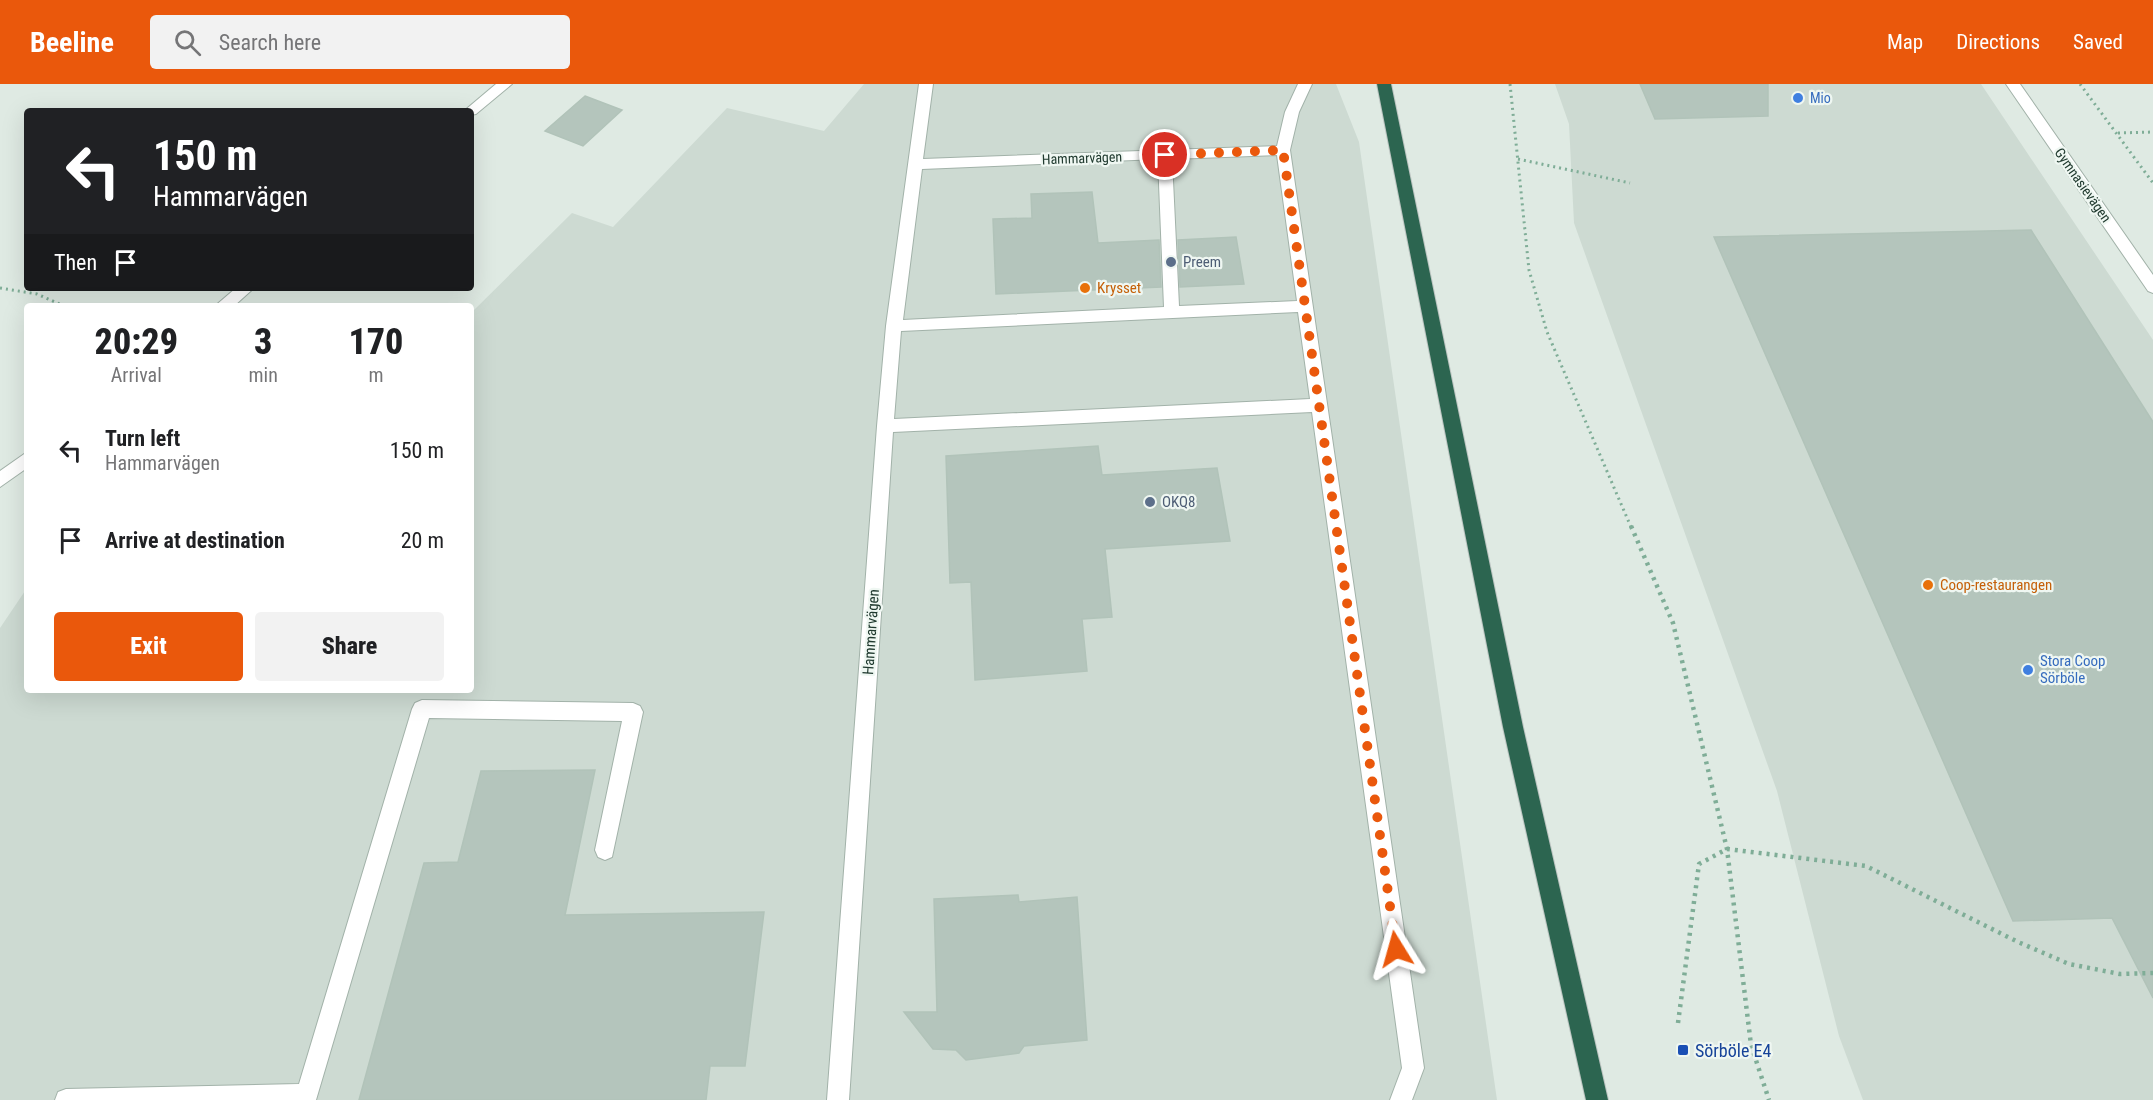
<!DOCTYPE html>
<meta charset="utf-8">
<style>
body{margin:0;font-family:"Roboto Condensed",sans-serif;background:#f2f2f2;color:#202124;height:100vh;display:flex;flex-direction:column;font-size:22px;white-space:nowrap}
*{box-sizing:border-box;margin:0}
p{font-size:20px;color:#757577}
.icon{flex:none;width:33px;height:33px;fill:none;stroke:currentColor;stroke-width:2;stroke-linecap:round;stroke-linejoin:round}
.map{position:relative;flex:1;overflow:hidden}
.side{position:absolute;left:24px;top:219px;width:450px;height:390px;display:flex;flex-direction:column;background:#fff;border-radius:6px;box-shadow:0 6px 24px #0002}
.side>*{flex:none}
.banner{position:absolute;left:24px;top:24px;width:450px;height:183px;border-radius:6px;box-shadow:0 6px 24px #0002;background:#202124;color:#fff;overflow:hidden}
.pin{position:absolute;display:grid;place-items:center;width:51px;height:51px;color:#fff;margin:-26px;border:3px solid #fff;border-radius:50%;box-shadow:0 2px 6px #0007}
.me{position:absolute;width:66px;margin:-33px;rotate:352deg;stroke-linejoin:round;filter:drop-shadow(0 0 4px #0008)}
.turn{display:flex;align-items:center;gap:21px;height:126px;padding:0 30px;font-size:27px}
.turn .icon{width:78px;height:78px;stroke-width:2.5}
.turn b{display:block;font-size:42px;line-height:51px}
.then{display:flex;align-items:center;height:57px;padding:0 30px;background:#0003;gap:12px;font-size:22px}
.eta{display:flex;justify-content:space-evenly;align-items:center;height:102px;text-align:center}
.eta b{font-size:36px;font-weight:800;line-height:42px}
.button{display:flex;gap:12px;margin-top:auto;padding:12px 30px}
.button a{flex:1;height:69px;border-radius:6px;background:#ea580c;color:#fff;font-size:24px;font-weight:800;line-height:69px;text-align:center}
.button a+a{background:#f2f2f2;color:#202124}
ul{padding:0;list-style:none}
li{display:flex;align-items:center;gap:18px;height:90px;padding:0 30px}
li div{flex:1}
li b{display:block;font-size:22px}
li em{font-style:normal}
header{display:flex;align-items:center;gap:36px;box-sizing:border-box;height:84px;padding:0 30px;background:#ea580c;color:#fff}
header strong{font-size:28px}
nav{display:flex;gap:33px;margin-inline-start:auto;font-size:21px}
.search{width:420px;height:54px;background:#f2f2f2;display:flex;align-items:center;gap:15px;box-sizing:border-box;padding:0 21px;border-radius:6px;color:#757577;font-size:22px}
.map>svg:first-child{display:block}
.built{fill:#cddad2}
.building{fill:#b4c5bc;stroke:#b1c3b9;stroke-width:1.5}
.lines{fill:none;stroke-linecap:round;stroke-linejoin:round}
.minor-casing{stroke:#a2b2a9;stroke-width:2}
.highway-casing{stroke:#bcc4c1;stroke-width:2}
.path-far1{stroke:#7fad97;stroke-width:3;stroke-dasharray:2 4;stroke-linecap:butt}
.path{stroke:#7fad97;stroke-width:4.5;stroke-dasharray:3 5;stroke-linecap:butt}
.minor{fill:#fff;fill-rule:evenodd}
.highway{fill:#2c6550;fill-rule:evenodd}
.route{stroke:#ea580c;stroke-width:10;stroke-dasharray:0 18}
.shop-dot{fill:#3f7fe0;stroke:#eff7f2;stroke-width:2}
.service-dot{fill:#5c6f8a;stroke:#eff7f2;stroke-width:2}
.food-dot{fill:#e8710a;stroke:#eff7f2;stroke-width:2}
.transit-dot{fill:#1a4fb4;stroke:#eff7f2;stroke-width:2}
.labels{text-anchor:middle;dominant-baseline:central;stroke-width:4.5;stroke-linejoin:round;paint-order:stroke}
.far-shop-label{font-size:14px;fill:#366cbe;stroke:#eff7f2;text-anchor:start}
.far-street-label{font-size:14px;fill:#203a2f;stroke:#eff7f2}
.service-label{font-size:15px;fill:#4e5e75;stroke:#eff7f2;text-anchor:start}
.food-label{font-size:15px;fill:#c56008;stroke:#eff7f2;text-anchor:start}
.street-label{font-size:15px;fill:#203a2f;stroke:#eff7f2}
.shop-label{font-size:15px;fill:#366cbe;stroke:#eff7f2;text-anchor:start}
.near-transit-label{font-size:18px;fill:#164399;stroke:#eff7f2;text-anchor:start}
</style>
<header>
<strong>Beeline</strong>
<div class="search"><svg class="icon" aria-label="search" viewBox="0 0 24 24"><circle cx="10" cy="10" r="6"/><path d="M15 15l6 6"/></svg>Search here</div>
<nav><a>Map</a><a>Directions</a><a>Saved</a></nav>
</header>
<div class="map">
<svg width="2153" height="1016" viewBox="0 0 2153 1016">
<rect width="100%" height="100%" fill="#dfeae3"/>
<path class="built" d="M864,0h472l23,58 138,958h-1497v-472l27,-40v102h444v-377l101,-100 41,14 114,-119 97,23z
M1555,0h426l172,256v760h-290l-24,-64 -62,-245 -203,-568 -5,-99z"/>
<path class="building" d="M1640,0h128v32l-113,3z
M585,12l37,14 -39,36 -38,-15z
M1092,108l6,51 61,-3 2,47 -165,7 -3,-75 39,-1 -1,-24z
M2031,146l122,192v576l-41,-80 -99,3 -299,-684z
M1236,153l8,47 -64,3 -2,-47z
M1098,362l4,29 115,-7 13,73 -125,8 7,68 -30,2 5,52 -112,9 -4,-98 -21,1 -4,-127z
M595,686l-30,145 199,-3 -19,154h-35l-4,34h-347l65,-237 34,-1 23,-91z
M1018,811l1,7 58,-5 10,143 -63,6 -5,7 -53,7 -10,-10 -23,-1 -29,-37h33l-3,-113z"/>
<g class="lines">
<defs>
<path id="minor" d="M496,0h16l-36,30 -5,1v-4h-7z
M919,0h14l-10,75 354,-13 8,-34 13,-28h14l-13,28 -9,38 134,918 -12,32h-22l12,-32 -90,-656 -419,20 -44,668h-22l50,-674 9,-100zM1277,71l20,146 -118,5 -7,-147zM1158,75l6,148 -261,13 19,-151zM1298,228l12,87 -416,20 7,-88z
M2006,0h14l133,191v18l-5,-2z
M236,204h18l-20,18h-19z
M27,368v16l-27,19v-16z
M422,616l211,3 7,3 3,6 -31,145 -7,3 -7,-3 -3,-7 27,-129 -193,-3 -113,382h-261l3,-8 8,-3 233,-5 113,-375 3,-6z"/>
<path id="highway" d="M1377,0h14l132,643 85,373h-22l-83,-373z"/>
</defs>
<use href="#minor" class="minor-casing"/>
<use href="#highway" class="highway-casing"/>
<path class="path-far1" d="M1510,0l19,186 18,62 84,195
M2080,0l73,99
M2118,49l35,-1
M1518,75l112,24
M0,204l37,6 27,12"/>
<path class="path" d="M1631,442l42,97 54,226 24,196 18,55
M1678,939l21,-159 28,-15 139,17 152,76 51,22 51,10 33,-1"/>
<use href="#minor" class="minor"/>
<use href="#highway" class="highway"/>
</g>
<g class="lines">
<path class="route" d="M1165,71l118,-5 113,799"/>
</g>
<g class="shop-dot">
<circle cx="1798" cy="14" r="6"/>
<circle cx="2028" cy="586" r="6"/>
</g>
<g class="service-dot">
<circle cx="1171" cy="178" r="6"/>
<circle cx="1150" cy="418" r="6"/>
</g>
<g class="food-dot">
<circle cx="1085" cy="204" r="6"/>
<circle cx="1928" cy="501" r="6"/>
</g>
<rect class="transit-dot" x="1677" y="960" width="12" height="12" rx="3"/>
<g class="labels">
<g class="far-shop-label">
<text x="1810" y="14">Mio</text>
</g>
<g class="far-street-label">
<text transform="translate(1082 74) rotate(-2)">Hammarvägen</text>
<text transform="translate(2083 101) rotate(55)">Gymnasievägen</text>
</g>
<g class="service-label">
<text x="1183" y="178">Preem</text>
<text x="1162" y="418">OKQ8</text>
</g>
<g class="food-label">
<text x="1097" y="204">Krysset</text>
<text x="1940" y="501">Coop-restaurangen</text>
</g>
<g class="street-label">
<text transform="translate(871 548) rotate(-86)">Hammarvägen</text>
</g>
<g class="shop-label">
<text x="2040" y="577">Stora Coop<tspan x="2040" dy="17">Sörböle</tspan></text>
</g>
<g class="near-transit-label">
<text x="1695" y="966">Sörböle E4</text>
</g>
</g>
</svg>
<div class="pin" style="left:1165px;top:71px;background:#d93025"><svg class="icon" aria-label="arrive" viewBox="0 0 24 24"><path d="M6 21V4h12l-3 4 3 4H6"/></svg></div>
<svg class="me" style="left:1396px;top:865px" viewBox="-20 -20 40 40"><path d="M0-17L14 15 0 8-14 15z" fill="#ea580c" stroke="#fff" stroke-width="4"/></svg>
<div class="banner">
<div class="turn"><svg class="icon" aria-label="left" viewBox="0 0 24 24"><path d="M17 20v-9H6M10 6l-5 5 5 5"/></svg><div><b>150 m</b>Hammarvägen</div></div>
<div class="then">Then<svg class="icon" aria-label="arrive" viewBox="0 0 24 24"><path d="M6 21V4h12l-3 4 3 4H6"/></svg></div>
</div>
<section class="side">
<div class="eta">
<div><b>20:29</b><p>Arrival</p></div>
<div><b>3</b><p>min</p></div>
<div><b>170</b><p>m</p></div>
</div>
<ul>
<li><svg class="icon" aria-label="left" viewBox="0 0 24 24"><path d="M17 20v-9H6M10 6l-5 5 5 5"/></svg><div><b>Turn left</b><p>Hammarvägen</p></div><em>150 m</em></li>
<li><svg class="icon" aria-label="arrive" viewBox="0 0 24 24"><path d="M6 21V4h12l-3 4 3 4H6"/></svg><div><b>Arrive at destination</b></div><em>20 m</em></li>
</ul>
<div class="button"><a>Exit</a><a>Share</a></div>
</section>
</div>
